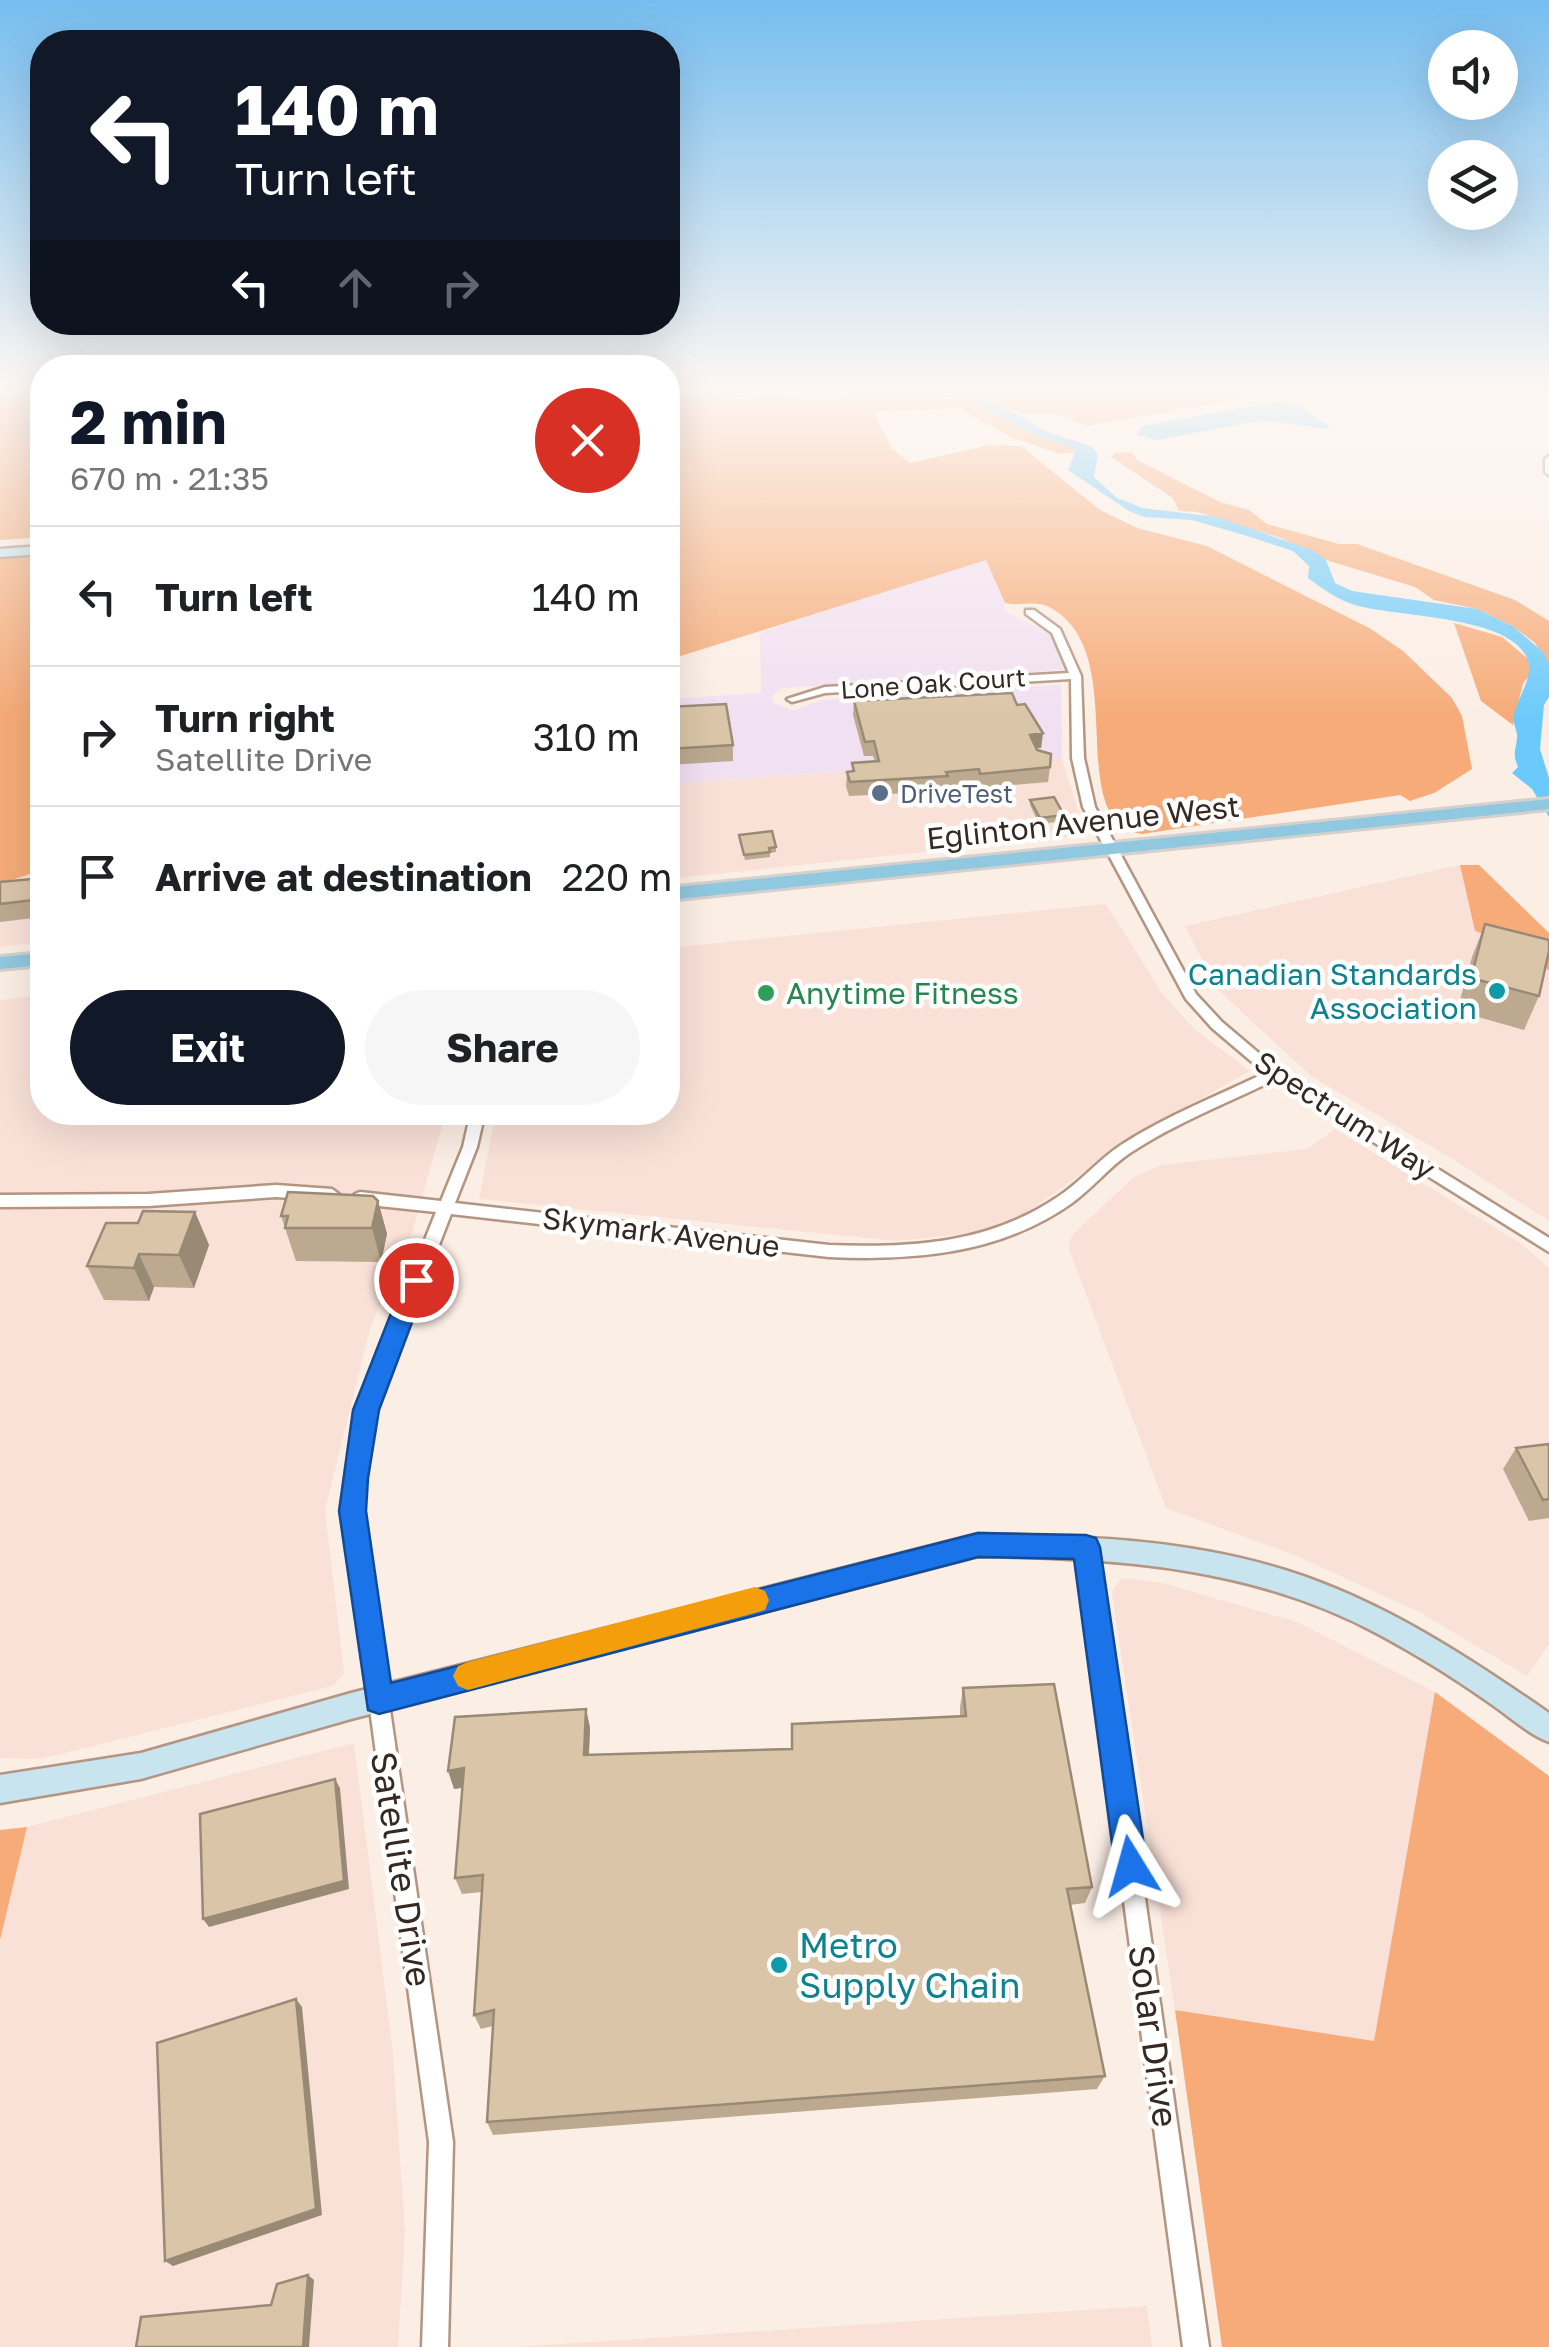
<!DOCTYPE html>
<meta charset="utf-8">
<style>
body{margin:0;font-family:"Golos Text",sans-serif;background:#f6f6f6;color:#202124;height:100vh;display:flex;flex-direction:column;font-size:38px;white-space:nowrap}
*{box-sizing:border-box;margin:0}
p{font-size:32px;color:#757577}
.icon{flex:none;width:55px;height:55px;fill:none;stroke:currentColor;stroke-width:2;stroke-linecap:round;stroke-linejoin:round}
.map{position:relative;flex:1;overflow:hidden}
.drawer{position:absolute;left:30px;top:355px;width:650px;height:770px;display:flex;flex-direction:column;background:#fff;border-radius:40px;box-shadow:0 10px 40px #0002}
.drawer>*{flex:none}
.hud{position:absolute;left:30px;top:30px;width:650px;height:305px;border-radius:40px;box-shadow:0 10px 40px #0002;background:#111827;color:#fff;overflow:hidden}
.controls{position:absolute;left:1428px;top:30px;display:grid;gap:20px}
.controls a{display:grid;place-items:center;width:90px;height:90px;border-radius:50%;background:#fff;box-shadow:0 10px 40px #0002;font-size:50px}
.pin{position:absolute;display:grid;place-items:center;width:85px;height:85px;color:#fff;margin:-42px;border:5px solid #fff;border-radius:50%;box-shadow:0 2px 10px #0007}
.me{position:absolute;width:110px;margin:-55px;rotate:352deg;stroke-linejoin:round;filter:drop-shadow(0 0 8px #0008)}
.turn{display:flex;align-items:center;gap:35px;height:210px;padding:0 40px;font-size:45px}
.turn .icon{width:130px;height:130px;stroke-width:2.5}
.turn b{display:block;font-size:70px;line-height:85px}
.lanes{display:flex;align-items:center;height:95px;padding:0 40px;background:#0003;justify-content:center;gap:50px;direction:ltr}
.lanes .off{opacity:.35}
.round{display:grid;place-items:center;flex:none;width:105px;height:105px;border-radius:52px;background:#f6f6f6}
.head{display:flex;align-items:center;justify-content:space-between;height:170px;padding:0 40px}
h1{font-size:60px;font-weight:700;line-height:75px;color:#111827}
.primary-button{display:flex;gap:20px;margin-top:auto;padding:20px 40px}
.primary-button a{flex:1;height:115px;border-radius:60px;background:#111827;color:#fff;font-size:40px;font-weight:700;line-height:115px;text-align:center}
.primary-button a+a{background:#f6f6f6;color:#202124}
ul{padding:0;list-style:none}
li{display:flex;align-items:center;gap:30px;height:140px;padding:0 40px;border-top:2px solid #e0e0e0}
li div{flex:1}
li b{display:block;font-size:38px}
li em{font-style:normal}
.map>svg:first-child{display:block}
.commercial{fill:#f9e1d7}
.industrial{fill:#f1e0f2}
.green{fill:#f6ab78}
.water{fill:#6ccafa}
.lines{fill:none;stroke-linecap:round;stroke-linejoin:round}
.street-casing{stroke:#b39581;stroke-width:5}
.secondary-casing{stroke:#b39581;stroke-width:5}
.primary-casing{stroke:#d3d0ce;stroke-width:6}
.street{fill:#fff;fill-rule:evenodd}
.secondary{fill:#c7e4ef;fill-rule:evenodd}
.primary{fill:#8fc8df;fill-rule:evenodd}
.wall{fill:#bca990}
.shaded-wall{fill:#998a76}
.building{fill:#dbc5a8;stroke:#998a76;stroke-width:2.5}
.route{fill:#1a73e8;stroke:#114b97;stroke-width:2.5}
.slow{fill:#f59e0b}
.service-dot{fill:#5c6f8a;stroke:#fff;stroke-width:4}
.culture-dot{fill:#0f9aa8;stroke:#fff;stroke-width:4}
.leisure-dot{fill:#2e9e5b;stroke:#fff;stroke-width:4}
.labels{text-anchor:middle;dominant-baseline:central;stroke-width:9;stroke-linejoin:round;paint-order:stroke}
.far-street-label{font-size:25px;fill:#352921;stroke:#fff}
.far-service-label{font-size:25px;fill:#4e5e75;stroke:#fff;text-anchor:start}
.street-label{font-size:30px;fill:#352921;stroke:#fff}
.culture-label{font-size:30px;fill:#0d838f;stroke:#fff;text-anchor:end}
.leisure-label{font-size:30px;fill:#27864d;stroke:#fff;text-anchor:start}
.near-street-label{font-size:35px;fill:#352921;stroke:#fff}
.near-culture-label{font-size:35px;fill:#0d838f;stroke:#fff;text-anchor:start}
</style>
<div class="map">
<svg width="1549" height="2347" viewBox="0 0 1549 2347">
<rect width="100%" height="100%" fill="#fbeee5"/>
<path class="commercial" d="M1024,758l38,1 24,76 -418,44v-95z
M1460,865l15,66 55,20 19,20v250l-95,-61 -143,-84 -94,-87 -32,-63z
M42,870v72l-42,5v-63z
M1106,904l56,89 32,36 56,42 -116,65 -106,76 -49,20 -82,9 -418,-42 17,-86 172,-1v-164z
M42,995v117l404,1 -34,120 -42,95 -45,182 19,163 -11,13 -251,63 -43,10 -39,-1v-758z
M1335,1129l188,116 26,23v376l-22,32 -106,-63 -124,-57 -131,-48 -97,-259 2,-13 63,-59 28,-12 145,-16z
M1122,1578l41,5 134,39 138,70 -61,349 -199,-31 -61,-403 -2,-16z
M354,1743l39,310 12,178 -7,116h-398v-407l27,-113z
M1147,2306l5,41h-638z"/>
<path class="industrial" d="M986,560l19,43 -1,8 41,20 8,8 11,31 -282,18 -9,7 -1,7 21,9 28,-11 240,-15 1,74 -38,-1 -356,26v-85l93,-6 -1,-60 205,-69z"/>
<path class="green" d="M0,390h42v147l-42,3z
M668,390c60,0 118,14 180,9l-4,-9h102l95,48 29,8 5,6 -15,2 -47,-16 -54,-30 -86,4 19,37 18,14 80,-18 31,1 79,64 37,18 70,18 164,83 32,22 49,47 10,18 10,53 -38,24 -24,8 -10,-6 -258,39c-82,-12 -8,-179 -91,-226 -15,-9 -31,-1 -46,-5l-19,-43 -318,100z
M961,390h329l-204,36 -28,-12h-35z
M1116,452l16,1 5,7 83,42 29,8 18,14 72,20h18l158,56 34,21v44l-14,-22 -21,-16 -37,-18 -43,-9 -19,-13 -89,-27 -45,-22 -84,-26 -18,-1 -6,-13 -62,-41z
M42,554v316l-42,14v-328z
M1454,623l48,14 26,22 2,16 -7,8 -10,42 -32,-24z
M1460,865h19l70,68v38l-19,-20 -55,-20z
M1435,1692l114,84v571h-327l-47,-337 199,31z
M27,1827l-27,113v-110z"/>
<path class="water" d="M946,390c34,0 65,21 94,38 16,9 35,11 52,19l6,7 -4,23 23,21 26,10 74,9 95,33 14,10 9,23 17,8 125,18 37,18 30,26 5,12v32l-5,8 -4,44 9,29v39l-17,-28 -20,-16 6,-6c-6,-14 -2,-16 -1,-29 1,-7 -5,-14 -3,-23 3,-17 21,-39 13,-57 -18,-43 -133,-41 -172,-53 -17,-5 -32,-16 -47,-27l1,-12 -16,-15 -49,-16 -52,-15 -48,-3 -15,-6 -61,-41 7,-18 -5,-6 -29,-8z
M1280,401l15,2 34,23 -2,3 -64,-9 -106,20 -20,-5 5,-9z"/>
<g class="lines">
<defs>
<path id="street" d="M1549,456v19l-4,-3v-13z
M1026,610h8l26,19 21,47 3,82 11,49 101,187 26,28 58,49 269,167v14l-275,-172c-48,24 -99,43 -144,73 -21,14 -37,35 -58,50 -72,51 -157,58 -243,54l-378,-43 -76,196 -14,101 92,631 -5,205h-26l7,-205 -86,-631 14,-101 79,-198 -76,-8 -5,-2 -3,-4 3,-4 5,-2 81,9 22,-54 8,-35h14l-8,35 -22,56 374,42c81,3 158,-1 227,-47 24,-15 42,-38 65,-53 45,-29 96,-49 144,-72l-53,-45 -26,-29 -103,-192 -11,-49 -1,-79 -246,14 -33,9 -5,-3 38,-12 244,-14 -17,-40 -26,-19z
M276,1185l56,4 8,6 -8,6 -56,-4 -128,9 -148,1v-12l148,-1z
M1086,1539l6,2 3,6 114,800h-26l-106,-800 3,-6z"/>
<path id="secondary" d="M42,546v8l-42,3v-8z
M978,1534c104,2 210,5 310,37 95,30 180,86 261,142v29c-21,-8 -39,-25 -58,-38 -35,-25 -72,-48 -111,-69 -125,-68 -262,-77 -402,-79l-627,163 -210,60 -141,24v-28l141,-22 210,-60z"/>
<path id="primary" d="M1549,799v10l-881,91v-12z
M42,953v12l-42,4v-12z"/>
</defs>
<use href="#street" class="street-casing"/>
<use href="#secondary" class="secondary-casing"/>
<use href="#primary" class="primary-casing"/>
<use href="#street" class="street"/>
<use href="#secondary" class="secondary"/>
<use href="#primary" class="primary"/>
</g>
<path class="wall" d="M854,701l163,4 26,28 -2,15h-5l14,19 -2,15 -69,6 -2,-4 -30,2v5l-98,5 -3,-10 1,-14 5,-1v-8l23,-1 -2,-6h-9l-11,-41z
M668,707l65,38v16l-65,4z
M1030,800l34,15 -1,6 -24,3 -9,-19z
M739,835l37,12v5l-6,1v4l-25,3z
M42,878v39l-42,5v-40z
M1485,924l54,72 -15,34 -67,-19 15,-54z
M378,1201l9,33 -6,28 -85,-1 -15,-45z
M195,1212l14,33 -15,43 -40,-1 -5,14 -45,-1 -17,-34z
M1549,1444v74l-20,3 -26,-52 13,-21z
M963,1688l129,199 -7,16 -15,2 35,171 -8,13 -604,46 -6,-13 6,-96 -12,3 -7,-14 8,-123 -20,2 -7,-16 7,-90 -8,1 132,-80 4,19 -1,27 202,-6 169,-33v-9z"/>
<path class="shaded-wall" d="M1043,733l-2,15 -13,1 2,-14z
M378,1201l9,33 -6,28 -9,-34z
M195,1212l14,33 -15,43 -15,-33z
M139,1254l15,33 -5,14 -15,-33z
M586,1709l4,19 -2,45 -4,-18z
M464,1768l6,18 -16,3 -6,-18z
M335,1779l5,9 9,101 -140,38 -6,-8z
M296,1999l6,8 20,208 -149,51 -8,-5z
M308,2275l6,5 -5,67h-6z"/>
<path class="building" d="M1012,693l5,12 8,-1 18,29 -13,2 7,15 14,4 -1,13 -70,7 -1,-5 -33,3 2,4 -98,6 -3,-10 7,-1 -2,-8 27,-2 -5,-20 -9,1 -11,-41z
M726,704l7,41 -65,4v-42z
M1054,797l10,18 -24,3 -10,-18z
M772,831l4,16 -7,1 1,4 -26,3 -5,-20z
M42,878v21l-42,5v-22z
M1485,924l64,16v11l-10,45 -68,-18z
M288,1192l85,4 5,5 -6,27h-87l3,-12h-7z
M143,1211l52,1 -16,43 -40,-1 -5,14 -47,-2 19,-43h32z
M1549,1444v55l-6,1 -27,-52z
M1054,1684l38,203 -25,2 38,187 -618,46 7,-112 -20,5 9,-140 -28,3 9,-110 -16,3 7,-54 131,-8 -2,46 208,-6v-25l174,-8 -3,-28z
M335,1779l9,102 -141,38 -3,-105z
M296,1999l20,210 -151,52 -8,-218z
M308,2275l-5,72h-167l5,-30 130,-12 6,-21z"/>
<linearGradient id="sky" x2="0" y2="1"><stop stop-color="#76bdef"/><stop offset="0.54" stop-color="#fdf7f3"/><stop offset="1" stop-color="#fdf7f3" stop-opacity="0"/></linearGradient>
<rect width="1549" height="718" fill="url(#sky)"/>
<path class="route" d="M416,1270l9,3 3,7 -49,130 -11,68 -2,33 25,172 587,-150 108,2 10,3 4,9 47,319 -5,12 -11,5 -11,-5 -5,-12 -41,-307 -96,-2 -599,157 -11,-4 -29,-199 14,-101 51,-130 4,-7z"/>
<path class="slow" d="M755,1587l10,4 4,9 -4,10 -10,3 -287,77 -10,-4 -5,-10 5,-10 10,-4z"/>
<circle class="service-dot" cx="880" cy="793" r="10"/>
<g class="culture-dot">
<circle cx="1497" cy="991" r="10"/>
<circle cx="779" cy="1965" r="10"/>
</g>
<circle class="leisure-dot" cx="766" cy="993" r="10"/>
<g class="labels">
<g class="far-street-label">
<text transform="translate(933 683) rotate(-4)">Lone Oak Court</text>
</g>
<g class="far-service-label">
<text x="900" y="793">DriveTest</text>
</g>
<g class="street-label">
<text transform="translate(1083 822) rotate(-6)">Eglinton Avenue West</text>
<text transform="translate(1345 1115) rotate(33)">Spectrum Way</text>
<text transform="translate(661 1232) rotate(7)">Skymark Avenue</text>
</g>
<g class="culture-label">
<text x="1477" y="974">Canadian Standards<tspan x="1477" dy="34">Association</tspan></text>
</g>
<g class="leisure-label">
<text x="786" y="993">Anytime Fitness</text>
</g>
<g class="near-street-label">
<text transform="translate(402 1869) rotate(81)">Satellite Drive</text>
<text transform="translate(1154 2036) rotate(82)">Solar Drive</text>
</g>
<g class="near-culture-label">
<text x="799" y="1945">Metro<tspan x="799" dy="40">Supply Chain</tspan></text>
</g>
</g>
</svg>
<div class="controls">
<a><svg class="icon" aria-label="sound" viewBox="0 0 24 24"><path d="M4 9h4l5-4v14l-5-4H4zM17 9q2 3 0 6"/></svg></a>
<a><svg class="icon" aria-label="layers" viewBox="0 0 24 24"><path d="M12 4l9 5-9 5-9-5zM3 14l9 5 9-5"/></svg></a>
</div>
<div class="pin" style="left:416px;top:1280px;background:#d93025"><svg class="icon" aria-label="arrive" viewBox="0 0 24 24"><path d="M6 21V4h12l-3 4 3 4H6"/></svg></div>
<svg class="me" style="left:1131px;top:1866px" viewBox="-20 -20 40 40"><path d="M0-17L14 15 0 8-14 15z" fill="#1a73e8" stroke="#fff" stroke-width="4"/></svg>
<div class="hud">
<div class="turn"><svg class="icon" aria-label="left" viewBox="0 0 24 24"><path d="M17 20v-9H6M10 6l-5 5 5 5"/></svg><div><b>140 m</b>Turn left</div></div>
<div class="lanes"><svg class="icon" aria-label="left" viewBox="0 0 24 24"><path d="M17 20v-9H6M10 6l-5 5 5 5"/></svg><svg class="icon off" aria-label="ahead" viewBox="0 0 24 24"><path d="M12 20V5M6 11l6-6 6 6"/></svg><svg class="icon off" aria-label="right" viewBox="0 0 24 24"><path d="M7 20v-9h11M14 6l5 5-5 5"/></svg></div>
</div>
<section class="drawer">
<div class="head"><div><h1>2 min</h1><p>670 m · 21:35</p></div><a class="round" style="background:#d93025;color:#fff"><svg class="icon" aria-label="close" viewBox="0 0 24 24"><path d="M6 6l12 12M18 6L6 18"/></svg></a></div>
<ul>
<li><svg class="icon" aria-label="left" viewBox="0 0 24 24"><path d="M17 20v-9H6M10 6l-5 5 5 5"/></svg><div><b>Turn left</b></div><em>140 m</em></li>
<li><svg class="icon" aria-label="right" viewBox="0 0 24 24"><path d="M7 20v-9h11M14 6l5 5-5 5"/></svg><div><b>Turn right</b><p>Satellite Drive</p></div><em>310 m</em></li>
<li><svg class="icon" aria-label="arrive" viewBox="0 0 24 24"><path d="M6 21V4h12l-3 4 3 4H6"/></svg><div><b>Arrive at destination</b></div><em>220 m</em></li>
</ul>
<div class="primary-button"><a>Exit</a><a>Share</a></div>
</section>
</div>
